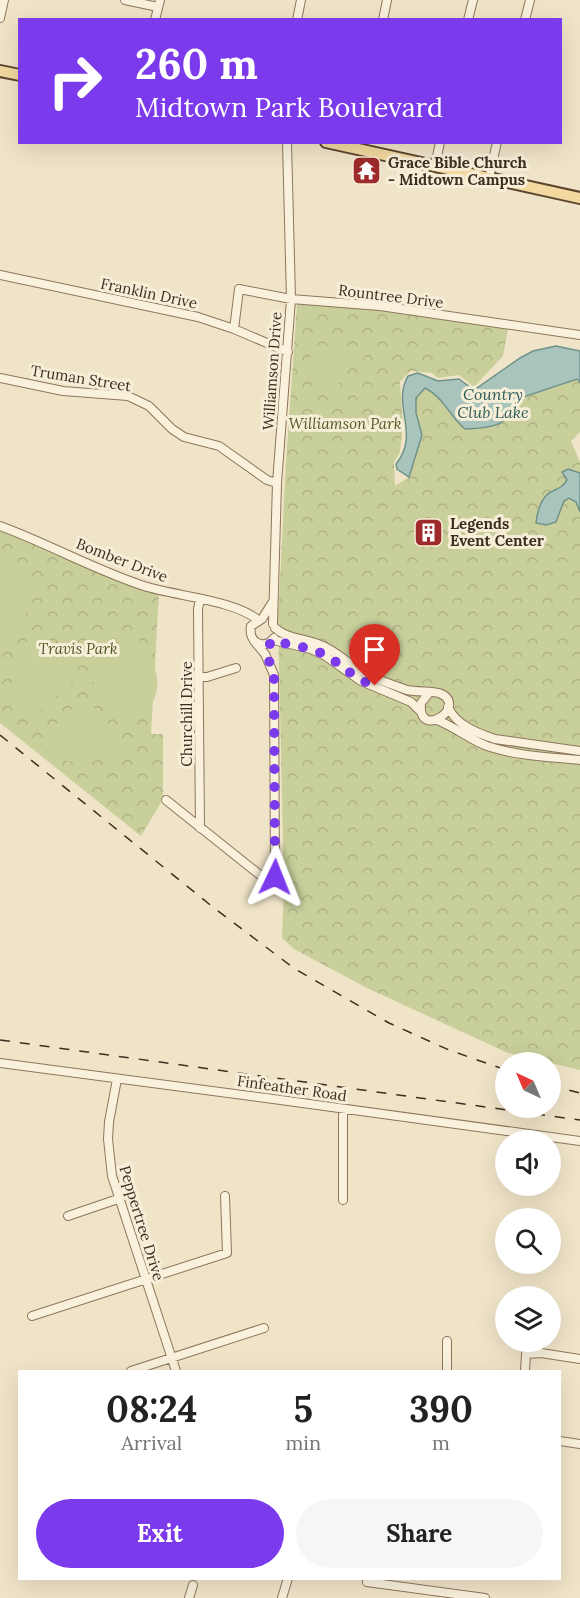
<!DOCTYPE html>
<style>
body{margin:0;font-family:Lora,serif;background:#f6f6f6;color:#222;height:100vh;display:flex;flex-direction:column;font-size:22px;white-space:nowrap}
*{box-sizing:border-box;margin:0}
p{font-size:20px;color:#767676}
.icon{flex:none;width:33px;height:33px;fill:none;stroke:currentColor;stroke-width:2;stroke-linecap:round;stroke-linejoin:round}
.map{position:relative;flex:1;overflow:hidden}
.drawer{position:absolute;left:18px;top:1370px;width:543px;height:210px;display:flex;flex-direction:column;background:#fff;border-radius:0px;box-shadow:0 6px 24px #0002}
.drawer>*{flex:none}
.banner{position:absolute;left:18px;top:18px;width:544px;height:126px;border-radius:0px;box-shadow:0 6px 24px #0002;background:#7c3aed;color:#fff;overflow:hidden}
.needle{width:39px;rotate:316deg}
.tools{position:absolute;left:495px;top:1052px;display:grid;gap:12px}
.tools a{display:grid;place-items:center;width:66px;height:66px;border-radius:50%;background:#fff;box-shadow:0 6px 24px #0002;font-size:30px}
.pin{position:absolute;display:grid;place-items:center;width:51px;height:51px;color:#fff;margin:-62px -26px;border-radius:50% 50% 50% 0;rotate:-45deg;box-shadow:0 0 6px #0007}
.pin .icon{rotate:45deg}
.me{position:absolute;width:66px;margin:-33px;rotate:2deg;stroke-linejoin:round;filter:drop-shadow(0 0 4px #0008)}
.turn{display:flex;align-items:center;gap:21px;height:126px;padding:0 18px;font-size:27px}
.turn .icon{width:78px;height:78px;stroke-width:2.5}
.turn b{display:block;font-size:42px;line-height:51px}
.eta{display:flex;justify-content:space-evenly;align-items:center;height:102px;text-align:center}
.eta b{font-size:36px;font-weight:800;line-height:42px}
.primary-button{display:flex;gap:12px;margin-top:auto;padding:12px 18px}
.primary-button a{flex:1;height:69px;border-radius:36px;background:#7c3aed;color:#fff;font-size:24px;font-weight:800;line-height:69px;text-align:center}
.primary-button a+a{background:#f6f6f6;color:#222}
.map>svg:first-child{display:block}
.forest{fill:url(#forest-crowns)}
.pitch{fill:#c9cf9b}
.water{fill:#a9c4bc;stroke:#6f938a;stroke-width:1.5}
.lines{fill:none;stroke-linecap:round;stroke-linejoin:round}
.minor-casing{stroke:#8d765c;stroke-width:10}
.major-casing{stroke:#5b4430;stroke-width:14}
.minor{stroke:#faf1dc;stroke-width:8}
.major{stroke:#f3d9a0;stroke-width:10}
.rail{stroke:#3d2e20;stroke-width:1.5;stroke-dasharray:10 10;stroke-linecap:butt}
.route{stroke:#7c3aed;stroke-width:10;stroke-dasharray:0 18}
.labels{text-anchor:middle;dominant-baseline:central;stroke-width:6;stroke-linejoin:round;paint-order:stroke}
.poi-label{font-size:15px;font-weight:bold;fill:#3d2e20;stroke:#f7eed8;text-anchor:start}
.street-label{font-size:15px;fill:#3d2e20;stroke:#f7eed8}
.park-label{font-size:15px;font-style:italic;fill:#4d5a26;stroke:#f7eed8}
.water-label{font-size:16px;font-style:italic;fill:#2f5d5a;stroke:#f7eed8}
</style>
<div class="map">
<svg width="580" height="1598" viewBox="0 0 580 1598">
<defs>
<pattern id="forest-crowns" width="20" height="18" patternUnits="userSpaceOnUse" patternTransform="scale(1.5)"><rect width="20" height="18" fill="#c9cf9b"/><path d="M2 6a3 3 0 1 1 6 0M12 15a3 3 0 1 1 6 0" fill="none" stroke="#aeb285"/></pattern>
</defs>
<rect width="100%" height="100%" fill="#f0e4c8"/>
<path class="forest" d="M297,304l55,3 156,22 -5,27 -29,31 -15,-12 -21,3 -6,-5 -22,-2 -10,11 3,42 -3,28 -6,10 1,24 14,-9 13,-42 -6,-22v-15l9,-11c20,13 23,28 41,42l21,-1 28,-16 5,-14 57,-19 3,3v50l-9,9 9,21v608l-72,-17 -141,-65 -73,-39 -12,-11 2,-52 -6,-267 8,-157z
M0,529l159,65 -8,140h12v65l-22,37 -141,-113z"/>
<path class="pitch" d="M316,351h46l3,5 -5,7 -25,9 6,7 -5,12 -19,2 -6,-3 2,-16 -5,-15z
M0,549l26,21 6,35 -32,40z
M33,635l41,41 -1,5 -43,39c-4,-6 -11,-13 -14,-20 -11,-23 0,-49 17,-65z
M132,640l9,1c11,19 23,38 12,60 -3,7 -11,13 -15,19l-9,-1 -36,-37v-5z
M81,700h5l41,43c-17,18 -50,26 -72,13 -5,-4 -10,-9 -15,-13l1,-4z"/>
<path class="water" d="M556,346l24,5v31l-3,-3 -57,19c-12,28 -26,30 -55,31 -17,-14 -20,-31 -40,-41l-9,10v15l6,22 -13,42 -12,-8 -1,-5c25,-30 -5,-59 12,-88l10,-3 20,8 21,-2 15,11 46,-32 13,-7z
M568,469l12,4v39l-4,-10 -7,-4 -5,3 -8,21 -10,3 -10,-2c1,-11 5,-26 15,-31 7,-4 11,-4 16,-12l-5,-8z"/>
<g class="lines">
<defs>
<path id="minor" d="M125,0l33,7
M0,18l4,-18
M155,20l5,-20
M297,20l4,-20
M383,20l4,-20
M468,20l5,-20
M525,20l5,-20
M435,166l5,-24
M489,178l8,-36
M0,275l198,42 36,12 54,23
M234,329l5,-40 52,10 89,7 200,29
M0,378l63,13 65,5 21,10 23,23 12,8 35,9 48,34 10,3
M0,526c49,18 95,44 144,60 31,10 90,14 114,34
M200,599l-2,10 2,219
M272,603l-10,16 -11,7c-3,16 12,25 23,12
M273,624l4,-141 14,-184 -4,-157
M275,628c12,11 28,10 43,16 18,6 30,20 46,29 14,7 29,12 43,17 10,2 25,1 32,3 32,12 -22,49 -18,10l8,-10
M273,640l38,9 13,6 37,26 50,21 9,9
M200,677h7l29,-9
M448,707c8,18 29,26 47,32l85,12
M437,720c18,7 32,19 50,26 29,10 63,11 93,14
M166,800l99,79 6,2 4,-4 -1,-202 -9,-21 -11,-13
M0,1063l266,35 314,43
M117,1079l-8,43 -1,17 4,37 64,195
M343,1110v90
M68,1216l50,-17
M32,1316l195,-63 -2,-57
M447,1341v30
M131,1371l133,-43
M525,1371l1,-17 15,-1 39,6
M560,1441l20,3
M367,1582l118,16
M189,1598l4,-13
M282,1598l6,-20"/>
<path id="major" d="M0,71l20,4
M326,142l254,56"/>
</defs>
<use href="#minor" class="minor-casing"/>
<use href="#major" class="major-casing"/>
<use href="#minor" class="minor"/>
<use href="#major" class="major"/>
<path class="rail" d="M0,735l214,173 81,61 94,54 60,27 57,20
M0,1040l580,80
M550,1085l30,8"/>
</g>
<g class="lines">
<path class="route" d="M275,877l-1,-202 -5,-14 1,-18 3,-3c16,6 34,6 50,14 19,10 29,24 52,32"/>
</g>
<defs>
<symbol id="temple-square" viewBox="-11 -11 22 22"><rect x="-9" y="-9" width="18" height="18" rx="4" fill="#9e2a2b" stroke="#f7eed8"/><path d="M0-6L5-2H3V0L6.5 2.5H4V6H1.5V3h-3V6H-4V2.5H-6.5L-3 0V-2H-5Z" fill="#fff"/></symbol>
<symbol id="building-square" viewBox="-11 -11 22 22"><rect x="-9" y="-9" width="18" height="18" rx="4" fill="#9e2a2b" stroke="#f7eed8"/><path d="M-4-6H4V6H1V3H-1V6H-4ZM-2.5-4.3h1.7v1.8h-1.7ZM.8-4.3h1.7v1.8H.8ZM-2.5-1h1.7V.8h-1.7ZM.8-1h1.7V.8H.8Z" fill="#fff"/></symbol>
</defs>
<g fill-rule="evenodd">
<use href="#temple-square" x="350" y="154" width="33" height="33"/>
<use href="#building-square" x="412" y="516" width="33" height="33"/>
</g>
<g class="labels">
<g class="poi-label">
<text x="388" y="162">Grace Bible Church<tspan x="388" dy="17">- Midtown Campus</tspan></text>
<text x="450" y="523">Legends<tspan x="450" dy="17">Event Center</tspan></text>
</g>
<g class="street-label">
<text transform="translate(149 293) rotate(12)">Franklin Drive</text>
<text transform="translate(391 296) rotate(7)">Rountree Drive</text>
<text transform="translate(272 371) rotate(-86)">Williamson Drive</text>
<text transform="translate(81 378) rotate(9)">Truman Street</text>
<text transform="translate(122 560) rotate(21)">Bomber Drive</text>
<text transform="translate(186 714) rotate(-90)">Churchill Drive</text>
<text transform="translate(292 1088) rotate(8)">Finfeather Road</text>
<text transform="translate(142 1223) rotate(73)">Peppertree Drive</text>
</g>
<g class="park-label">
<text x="345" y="423">Williamson Park</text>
<text x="78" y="648">Travis Park</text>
</g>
<g class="water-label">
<text x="493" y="394">Country<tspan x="493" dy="18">Club Lake</tspan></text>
</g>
</g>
</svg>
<div class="tools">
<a><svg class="needle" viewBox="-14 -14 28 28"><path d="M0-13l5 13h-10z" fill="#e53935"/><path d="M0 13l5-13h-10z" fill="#767676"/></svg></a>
<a><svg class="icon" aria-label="sound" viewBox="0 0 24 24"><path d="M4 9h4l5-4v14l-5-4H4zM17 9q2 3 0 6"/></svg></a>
<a><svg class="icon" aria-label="search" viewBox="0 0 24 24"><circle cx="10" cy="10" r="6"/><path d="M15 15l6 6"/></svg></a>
<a><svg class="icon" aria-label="layers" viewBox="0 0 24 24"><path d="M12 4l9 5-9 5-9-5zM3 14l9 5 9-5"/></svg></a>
</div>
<div class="pin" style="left:375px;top:686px;background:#d93025"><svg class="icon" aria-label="arrive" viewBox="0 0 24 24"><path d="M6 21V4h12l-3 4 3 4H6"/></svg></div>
<svg class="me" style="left:275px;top:877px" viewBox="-20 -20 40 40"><path d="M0-17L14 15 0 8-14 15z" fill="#7c3aed" stroke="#fff" stroke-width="4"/></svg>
<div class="banner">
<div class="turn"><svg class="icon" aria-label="right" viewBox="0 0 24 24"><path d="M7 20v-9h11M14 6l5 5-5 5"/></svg><div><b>260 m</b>Midtown Park Boulevard</div></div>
</div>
<section class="drawer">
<div class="eta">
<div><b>08:24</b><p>Arrival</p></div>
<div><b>5</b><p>min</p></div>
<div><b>390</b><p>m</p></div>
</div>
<div class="primary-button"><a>Exit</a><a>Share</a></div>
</section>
</div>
